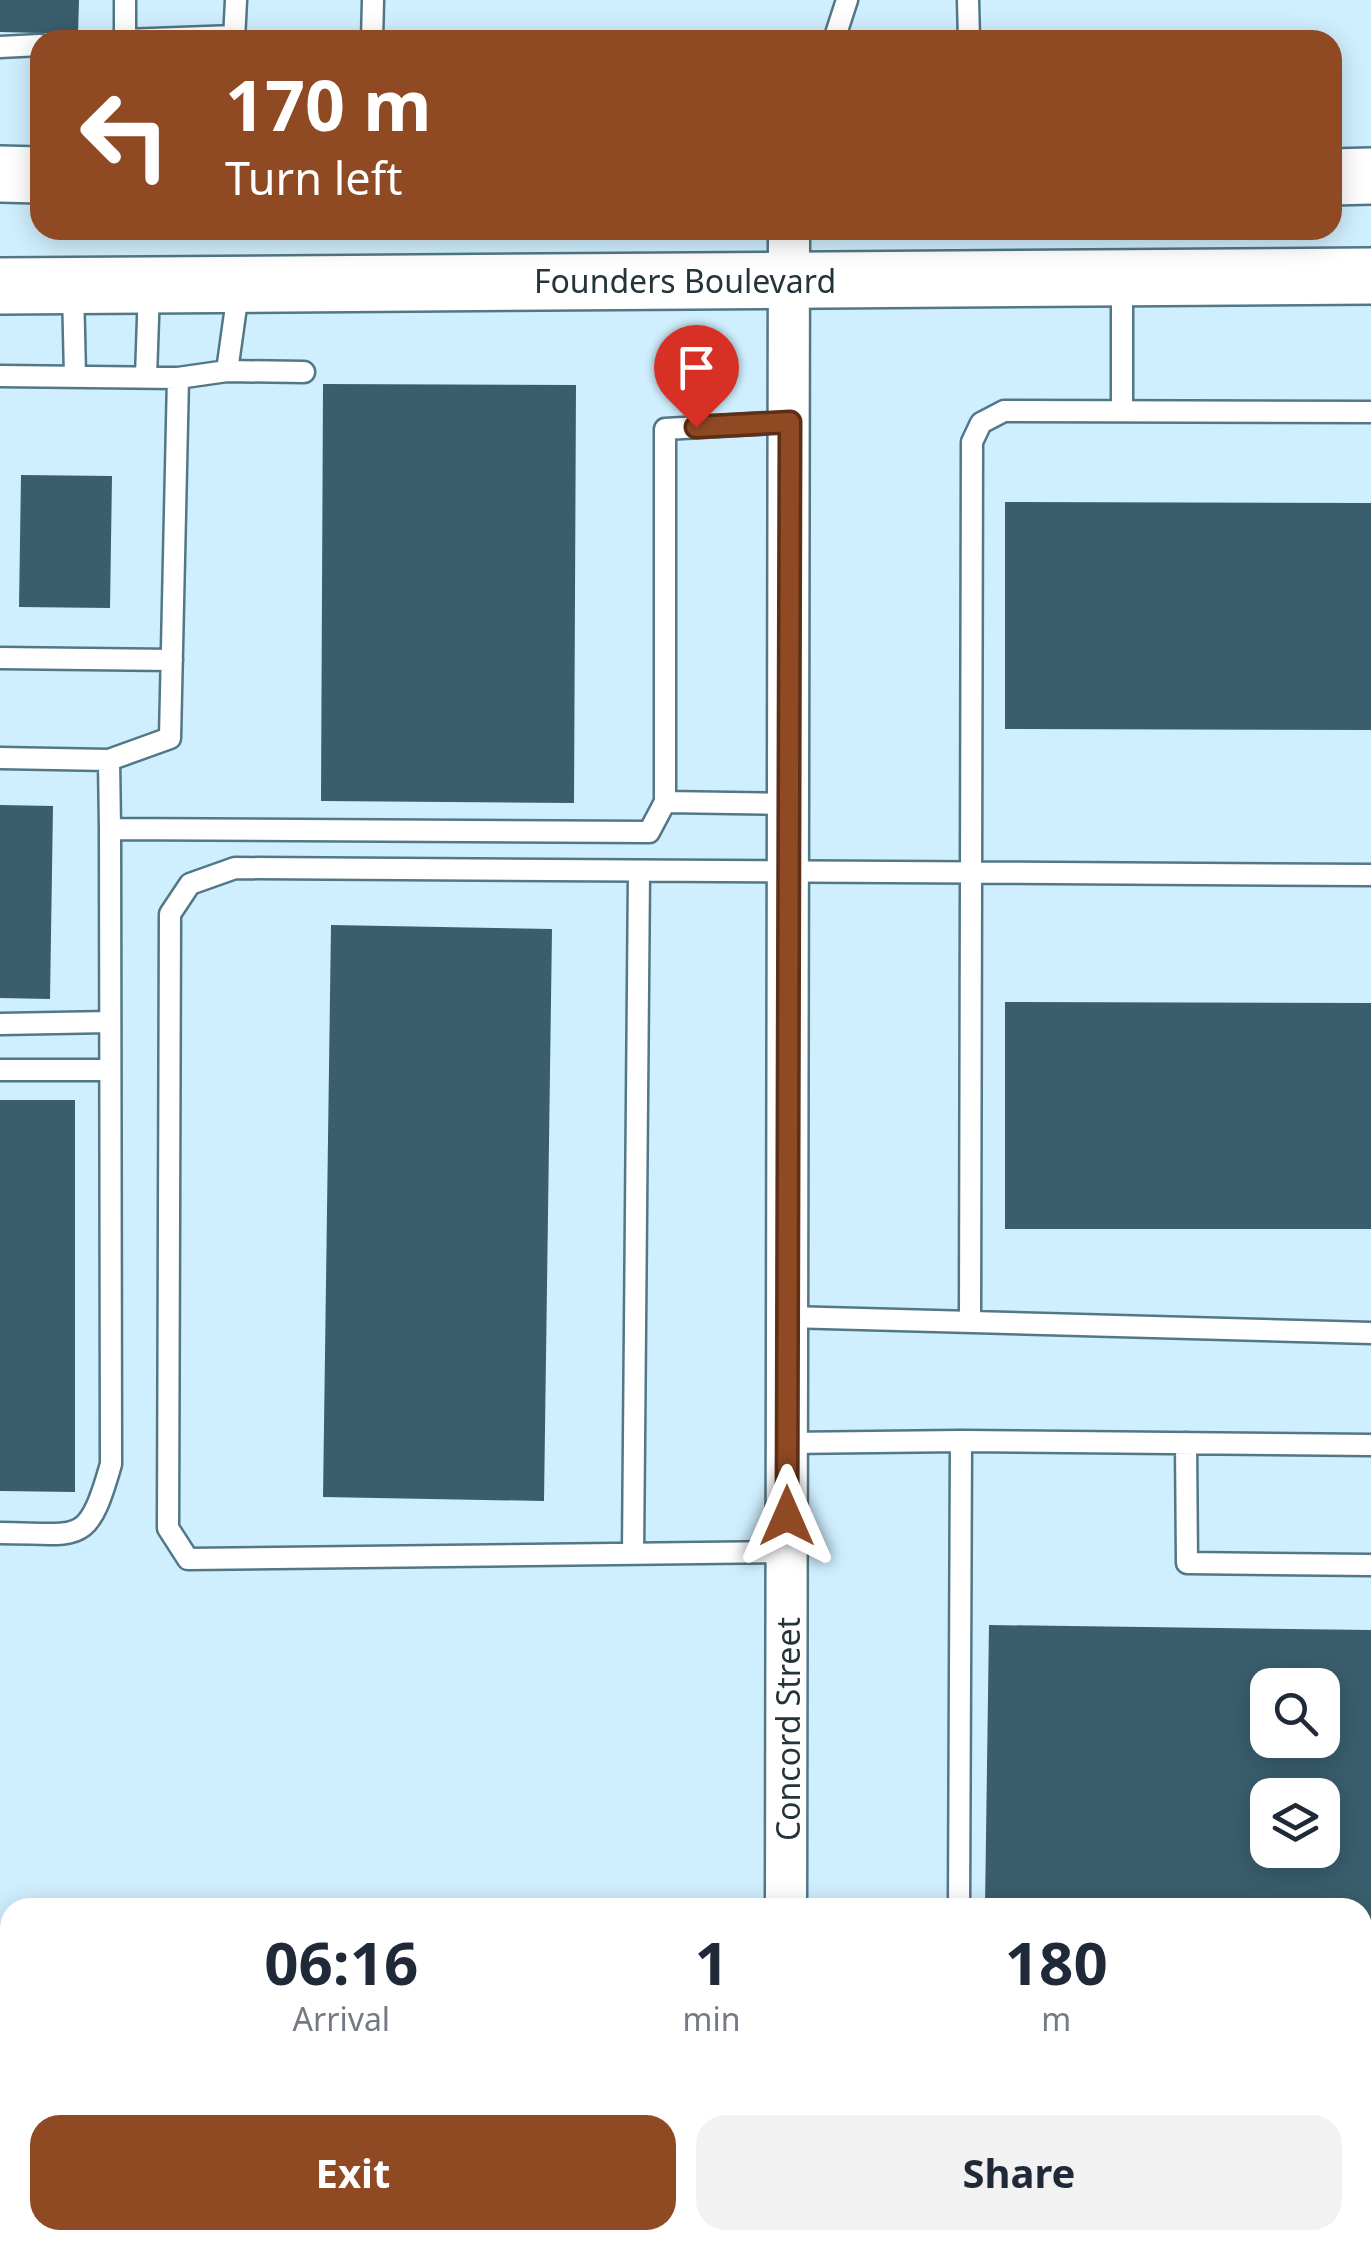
<!DOCTYPE html>
<style>
body{margin:0;font-family:"Noto Sans",sans-serif;background:#f2f2f3;color:#1f2937;height:100vh;display:flex;flex-direction:column;font-size:38px;white-space:nowrap}
*{box-sizing:border-box;margin:0}
p{font-size:32px;color:#747a83}
.icon{flex:none;width:55px;height:55px;fill:none;stroke:currentColor;stroke-width:2;stroke-linecap:round;stroke-linejoin:round}
.map{position:relative;flex:1;overflow:hidden}
.side{position:absolute;left:0px;top:1898px;width:1372px;height:352px;display:flex;flex-direction:column;background:#fff;border-radius:30px 30px 0 0;box-shadow:0 5px 25px #0003}
.side>*{flex:none}
.top-card{position:absolute;left:30px;top:30px;width:1312px;height:210px;border-radius:30px;box-shadow:0 5px 25px #0003;background:#8f4923;color:#fff;overflow:hidden}
.controls{position:absolute;left:1250px;top:1668px;display:grid;gap:20px}
.controls a{display:grid;place-items:center;width:90px;height:90px;border-radius:20px;background:#fff;box-shadow:0 5px 25px #0003;font-size:50px}
.pin{position:absolute;display:grid;place-items:center;width:85px;height:85px;color:#fff;margin:-102px -42px;border-radius:50% 50% 50% 0;rotate:-45deg;box-shadow:0 0 10px #0007}
.pin .icon{rotate:45deg}
.me{position:absolute;width:110px;margin:-55px;rotate:0deg;stroke-linejoin:round;filter:drop-shadow(0 0 8px #0008)}
.turn{display:flex;align-items:center;gap:35px;height:210px;padding:0 30px;font-size:45px}
.turn .icon{width:130px;height:130px;stroke-width:2.5}
.turn b{display:block;font-size:70px;line-height:85px}
.eta{display:flex;justify-content:space-evenly;align-items:center;height:170px;text-align:center}
.eta b{font-size:60px;font-weight:700;line-height:70px}
.primary-button{display:flex;gap:20px;margin-top:auto;padding:20px 30px}
.primary-button a{flex:1;height:115px;border-radius:30px;background:#8f4923;color:#fff;font-size:40px;font-weight:700;line-height:115px;text-align:center}
.primary-button a+a{background:#f2f2f3;color:#1f2937}
.map>svg:first-child{display:block}
.building{fill:#3a5e6d;fill-rule:evenodd}
.lines{fill:none;stroke-linecap:round;stroke-linejoin:round}
.lane-casing{stroke:#527786;stroke-width:25}
.street-casing{stroke:#527786;stroke-width:45}
.secondary-casing{stroke:#527786;stroke-width:60}
.lane{stroke:#fff;stroke-width:20}
.street{stroke:#fff;stroke-width:40}
.secondary{stroke:#fff;stroke-width:55}
.route-casing{stroke:#5d2f17;stroke-width:25}
.route{stroke:#8f4923;stroke-width:18}
.labels{text-anchor:middle;dominant-baseline:central;stroke-width:10;stroke-linejoin:round;paint-order:stroke}
.street-label{font-size:32px;fill:#24343a;stroke:#fff}
</style>
<div class="map">
<svg width="1371" height="2248" viewBox="0 0 1371 2248">
<rect width="100%" height="100%" fill="#d0effe"/>
<path class="building" d="M0,0h79l-1,34 -78,-2z
M323,384l253,1 -2,418 -253,-2z
M21,475l91,1 -2,132 -91,-1z
M1005,502l366,1v227l-366,-1z
M0,805l53,1 -3,193 -50,-1z
M331,925l221,4 -8,572 -221,-4z
M1005,1002l366,1v226h-366z
M0,1100h75v392l-75,-1z
M989,1625l382,5v386l-9,-1v-107h-377zM1268,1685h54v55h-54zM1268,1795h54v55h-54z
M0,2181h10v59h332l-1,8h-341z"/>
<g class="lines">
<defs>
<path id="lane" d="M125,0v40l109,-4
M968,0l1,40
M234,40l2,-40
M372,40l1,-40
M834,40l13,-40
M0,47l40,-2
M1122,279v131
M73,288l2,88
M227,371l77,1
M0,376l178,2
M146,377l3,-88
M0,658l172,2
M0,758l109,2 1,69
M109,760l61,-22 8,-360 49,-7 12,-86
M665,802l123,2
M0,1024l110,-2
M0,1070h110
M788,1317l583,16
M970,1322l2,-880 9,-19 23,-12 367,1
M961,1441l410,4
M787,1443l174,-2 -2,467
M1186,1443l1,120 184,2
M0,1533c81,0 87,15 111,-69l-1,-635 539,3 16,-30v-373l124,-7
M787,1552l-599,7 -20,-31 2,-614 20,-30 45,-16 1136,7
M633,1554l6,-682
M1362,2107l9,1
M1362,2198h9
M399,2240v8
M958,2240v8
M1089,2240v8
M638,2248v-8"/>
<path id="street" d="M786,1908l3,-1678
M787,2248v-8"/>
<path id="secondary" d="M0,174l40,1
M1332,177l39,-1
M0,286l1371,-10"/>
</defs>
<use href="#lane" class="lane-casing"/>
<use href="#street" class="street-casing"/>
<use href="#secondary" class="secondary-casing"/>
<use href="#lane" class="lane"/>
<use href="#street" class="street"/>
<use href="#secondary" class="secondary"/>
</g>
<g class="lines">
<defs>
<path id="route" d="M696,427l94,-5 -3,1094"/>
</defs>
<use href="#route" class="route-casing"/>
<use href="#route" class="route"/>
</g>
<g class="labels">
<g class="street-label">
<text x="685" y="280">Founders Boulevard</text>
<text transform="translate(787 1729) rotate(-90)">Concord Street</text>
</g>
</g>
</svg>
<div class="controls">
<a><svg class="icon" aria-label="search" viewBox="0 0 24 24"><circle cx="10" cy="10" r="6"/><path d="M15 15l6 6"/></svg></a>
<a><svg class="icon" aria-label="layers" viewBox="0 0 24 24"><path d="M12 4l9 5-9 5-9-5zM3 14l9 5 9-5"/></svg></a>
</div>
<div class="pin" style="left:696px;top:427px;background:#d93025"><svg class="icon" aria-label="arrive" viewBox="0 0 24 24"><path d="M6 21V4h12l-3 4 3 4H6"/></svg></div>
<svg class="me" style="left:787px;top:1516px" viewBox="-20 -20 40 40"><path d="M0-17L14 15 0 8-14 15z" fill="#8f4923" stroke="#fff" stroke-width="4"/></svg>
<div class="top-card">
<div class="turn"><svg class="icon" aria-label="left" viewBox="0 0 24 24"><path d="M17 20v-9H6M10 6l-5 5 5 5"/></svg><div><b>170 m</b>Turn left</div></div>
</div>
<section class="side">
<div class="eta">
<div><b>06:16</b><p>Arrival</p></div>
<div><b>1</b><p>min</p></div>
<div><b>180</b><p>m</p></div>
</div>
<div class="primary-button"><a>Exit</a><a>Share</a></div>
</section>
</div>
